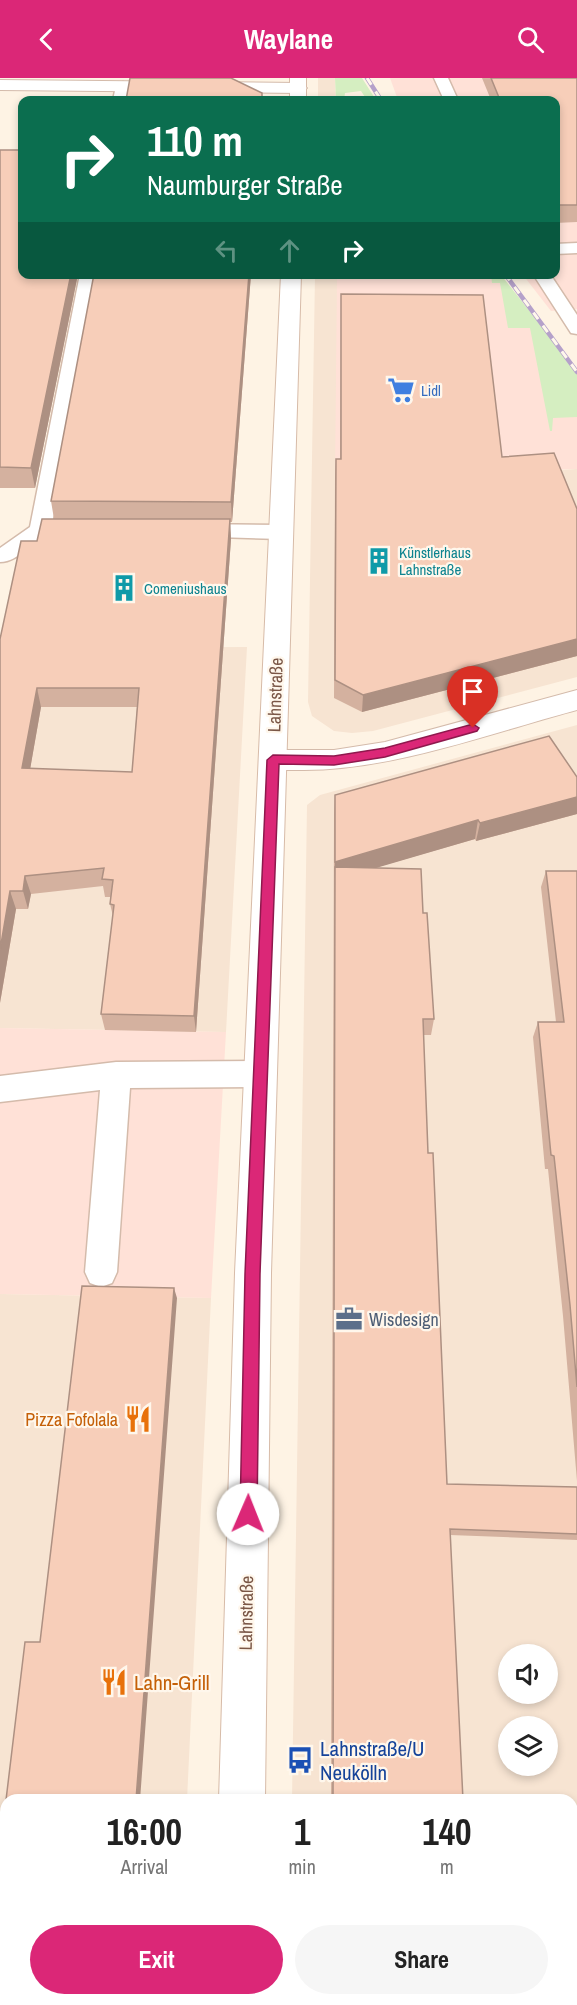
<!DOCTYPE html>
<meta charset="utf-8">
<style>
body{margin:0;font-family:"Archivo Narrow",sans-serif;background:#f6f6f6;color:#222;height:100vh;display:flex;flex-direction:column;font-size:22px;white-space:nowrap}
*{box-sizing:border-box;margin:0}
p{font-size:20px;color:#767676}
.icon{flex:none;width:33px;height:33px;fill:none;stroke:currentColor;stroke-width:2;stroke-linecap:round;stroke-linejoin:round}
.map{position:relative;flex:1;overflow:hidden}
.side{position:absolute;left:0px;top:1716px;width:578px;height:212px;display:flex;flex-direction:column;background:#fff;border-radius:18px 18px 0 0;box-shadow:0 3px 9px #0003}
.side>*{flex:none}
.hud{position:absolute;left:18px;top:18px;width:542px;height:183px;border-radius:12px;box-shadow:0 3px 9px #0003;background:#0b6e4f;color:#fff;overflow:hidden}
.controls{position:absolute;left:498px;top:1566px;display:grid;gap:12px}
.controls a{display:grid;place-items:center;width:60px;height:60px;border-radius:50%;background:#fff;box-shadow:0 3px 9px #0003;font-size:30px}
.pin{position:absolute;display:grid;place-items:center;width:51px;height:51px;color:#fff;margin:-62px -26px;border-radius:50% 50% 50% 0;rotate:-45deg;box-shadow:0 0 6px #0007}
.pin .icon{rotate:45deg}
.me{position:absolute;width:66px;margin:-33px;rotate:1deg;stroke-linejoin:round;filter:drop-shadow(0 0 4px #0008)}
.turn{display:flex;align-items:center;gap:21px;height:126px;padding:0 30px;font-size:27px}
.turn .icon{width:78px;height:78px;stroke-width:2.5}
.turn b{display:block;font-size:42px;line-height:51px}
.lanes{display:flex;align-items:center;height:57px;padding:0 30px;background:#0003;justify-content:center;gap:30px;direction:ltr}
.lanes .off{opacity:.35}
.eta{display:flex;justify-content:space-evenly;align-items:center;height:102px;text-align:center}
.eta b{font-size:36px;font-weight:700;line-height:42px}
.primary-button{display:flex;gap:12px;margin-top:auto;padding:12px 30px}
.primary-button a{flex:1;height:69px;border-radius:36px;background:#db2777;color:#fff;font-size:24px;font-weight:700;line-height:69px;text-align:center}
.primary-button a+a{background:#f6f6f6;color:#222}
header{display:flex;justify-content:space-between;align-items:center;height:78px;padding:0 30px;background:#db2777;color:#fff;font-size:27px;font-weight:700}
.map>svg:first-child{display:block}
.residential{fill:#f7e4d2;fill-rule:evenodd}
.commercial{fill:#ffe1d7}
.green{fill:#d5eec1}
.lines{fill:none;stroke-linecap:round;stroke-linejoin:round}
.lane-casing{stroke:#d4bbab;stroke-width:3}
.street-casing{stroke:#d4bbab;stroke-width:2}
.secondary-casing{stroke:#d7bba8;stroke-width:2}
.lane{fill:#fff;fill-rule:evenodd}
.street{fill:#fff;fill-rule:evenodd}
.secondary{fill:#fff;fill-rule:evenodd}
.rail-casing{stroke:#b5a1ca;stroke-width:4.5}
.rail{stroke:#fff7ec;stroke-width:3;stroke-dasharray:8;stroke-linecap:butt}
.wall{fill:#d4b19f;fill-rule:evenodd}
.shaded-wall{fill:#ad9082}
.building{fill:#f7ceb9;stroke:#ad9082;stroke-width:1.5;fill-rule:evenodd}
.route{fill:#db2777;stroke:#8e194d;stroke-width:1.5}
.labels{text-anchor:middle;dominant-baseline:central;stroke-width:4.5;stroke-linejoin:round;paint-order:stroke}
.far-shop-label{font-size:15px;fill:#366cbe;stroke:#fff7ec;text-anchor:start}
.far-culture-label{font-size:15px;fill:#0d838f;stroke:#fff7ec;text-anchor:start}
.street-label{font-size:18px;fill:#7a5646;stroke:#fff7ec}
.service-label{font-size:18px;fill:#4e5e75;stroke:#fff7ec;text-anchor:start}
.food-label{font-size:18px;fill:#c56008;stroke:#fff7ec;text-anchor:end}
.near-food-label{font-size:21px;fill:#c56008;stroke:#fff7ec;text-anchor:start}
.near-transit-label{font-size:21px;fill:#164399;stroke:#fff7ec;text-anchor:start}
</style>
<header><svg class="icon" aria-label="back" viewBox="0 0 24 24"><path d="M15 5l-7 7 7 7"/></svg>Waylane<svg class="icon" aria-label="search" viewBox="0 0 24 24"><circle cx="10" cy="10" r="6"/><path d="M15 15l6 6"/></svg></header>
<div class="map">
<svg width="577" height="1927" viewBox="0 0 577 1927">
<rect width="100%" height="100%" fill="#fef3e4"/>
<path class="residential" d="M318,0h17l1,22h-18z
M315,197h22l118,203 122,-9v208l-204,54 -21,2 -18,-2 -22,-15 -4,-14z
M247,569l-21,385 -226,-4v-380z
M577,647v1280h-286v-5h281v-200h-280l15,-995 13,-10zM508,1576h40v40h-40zM508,1648h40v40h-40z
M0,1216l211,4 -24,502h-181v200h179v5h-185z"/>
<path class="commercial" d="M390,0h187v231l-26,2 -28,-36 32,-1v-174h-157z
M337,197h157l83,102v92l-242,8z
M0,950l226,4 -15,266 -211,-4z"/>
<path class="green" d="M335,0h27l14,22h-9l-6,-9 -16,2 -1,7h-8z
M491,197h10l76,96v46l-24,1 -1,13h-2l-20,-103h-22l-8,-45h-8z"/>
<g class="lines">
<defs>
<path id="lane" d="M434,0h14l10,22h-14z
M123,4l7,4 -3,14h-14l3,-14z
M577,165v10l-22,1v-10z
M80,196h18l-46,250 32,2 4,5 -4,5c-12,3 -26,-2 -38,1 -18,4 -26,25 -46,25v-14l30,-21z
M533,196h17l27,41v19l-6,-1z
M192,446l89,1 7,2 4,5 -4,5 -7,2 -96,-3 -4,-5 4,-5z
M260,983l10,4 4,9 -4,9 -10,4 -130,1 -13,184 -5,11 -11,4 -11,-4 -5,-11 15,-182 -100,12v-26l116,-14z"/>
<path id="street" d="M0,2l298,3 9,5 -9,5 -298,-3z
M577,612v20c-86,23 -184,60 -273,60 -14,0 -28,1 -41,-3l-4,-7 4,-7 10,-3h61l51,-8z"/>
<path id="secondary" d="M290,0h16v22h-16z
M281,196h20l-30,999 -6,527h-46l16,-527z
M215,1922h48l1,5h-50z"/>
</defs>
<use href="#lane" class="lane-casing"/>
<use href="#street" class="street-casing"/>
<use href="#secondary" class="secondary-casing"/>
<use href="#lane" class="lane"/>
<use href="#street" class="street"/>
<use href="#secondary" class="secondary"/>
<defs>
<path id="rail" d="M367,0l14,22
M505,196l72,98"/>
</defs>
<use href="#rail" class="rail-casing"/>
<use href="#rail" class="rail"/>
</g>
<path class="wall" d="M482,0h95v144l-22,1v-123h-64z
M0,72l22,124h56l-43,214h-35z
M251,196l-19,248h-2l1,17 -35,493 -91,-2 -4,-16 12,-98 -3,-12 1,-7h-6l-2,-11 -72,8 -3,15h-12l-16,94 37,-462 17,-22 -3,-18zM41,629h96l-5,65 -102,-3z
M341,216l161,163 75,52v147l-215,56 -28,-14 1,-221 1,-18h4z
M577,699v37l-101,27 -1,-2 -101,29 49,45 11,106 -3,16h-8l5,118 19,331 130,3v53l-127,-5 13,265h-132l3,-986 1,-19z
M546,793h31v610l-14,-165 -15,-147h-3l-12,-132 5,-15h18l-15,-135z"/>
<path class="shaded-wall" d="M71,196h7l-43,214 -4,-20z
M249,196h2l-19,248 -1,-20z
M230,441l1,20 -35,493 -2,-16z
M577,561v17l-215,56 1,-17z
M37,610l4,19 -14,80 -5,-19z
M577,719v17l-101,27 4,-18z
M478,742l-3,19 -140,41v-13l-1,13 1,-18z
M25,798l6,18 -3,15 -5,-18z
M10,813l6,18 -16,94v-53z
M174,1210l3,10 -37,502h-4z
M122,1922h4l-1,5h-4z"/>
<path class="building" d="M130,0h101l31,15v7h-136z
M491,0h86v127h-22v-105h-55z
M0,72h22v124h49l-40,194 -31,-1z
M94,196h155l-18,228 -180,-1z
M341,216l142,1 19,162 52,-4 23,56v130l-214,56 -28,-15 1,-221h5z
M42,441h188l-36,497 -93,-2 13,-109 -4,-1 3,-24 -11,-1 2,-11 -79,8 -2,15h-13l-10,59v-311l21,-98h16zM37,610h102l-7,84 -110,-4z
M549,658l28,41v20l-97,26 -2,-3 -143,42v-67z
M335,789l86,2 2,44h4l7,106h-11l5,134h5l14,331 130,3v47l-127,-5 13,271h-130z
M546,793h31v516l-7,-82 -16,-149 -3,-1 -13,-133h26z
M82,1208l92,2 -38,512h-130l19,-158h15z
M6,1726v196h116l-1,5h-121v-151z
M332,1922h141v5h-141z"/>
<path class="route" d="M473,646l6,4 -2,3 -92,26 -51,8 -55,-1 -19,510 -3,240 -3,6 -6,2 -6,-2 -2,-6 5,-240 22,-514 6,-5 61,1 51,-8z"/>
<defs>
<symbol id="supermarket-bare" viewBox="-9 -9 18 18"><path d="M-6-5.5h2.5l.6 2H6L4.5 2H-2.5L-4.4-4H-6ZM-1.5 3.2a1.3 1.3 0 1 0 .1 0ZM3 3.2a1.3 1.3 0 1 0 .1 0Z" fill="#3f7fe0" stroke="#fff7ec" stroke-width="2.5" paint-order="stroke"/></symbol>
<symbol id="building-bare" viewBox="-9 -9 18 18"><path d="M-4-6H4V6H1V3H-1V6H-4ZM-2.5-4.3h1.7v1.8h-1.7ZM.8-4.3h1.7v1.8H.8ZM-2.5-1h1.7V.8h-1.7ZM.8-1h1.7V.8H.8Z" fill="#0f9aa8" stroke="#fff7ec" stroke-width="2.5" paint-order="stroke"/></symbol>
<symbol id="office-bare" viewBox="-9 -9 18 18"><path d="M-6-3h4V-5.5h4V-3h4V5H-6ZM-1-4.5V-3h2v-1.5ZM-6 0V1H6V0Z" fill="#5c6f8a" stroke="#fff7ec" stroke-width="2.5" paint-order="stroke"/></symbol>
<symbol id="restaurant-bare" viewBox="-9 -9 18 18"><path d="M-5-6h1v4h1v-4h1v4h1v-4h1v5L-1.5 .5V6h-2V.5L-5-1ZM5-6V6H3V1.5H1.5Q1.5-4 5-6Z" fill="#e8710a" stroke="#fff7ec" stroke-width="2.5" paint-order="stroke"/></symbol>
<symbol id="bus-bare" viewBox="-9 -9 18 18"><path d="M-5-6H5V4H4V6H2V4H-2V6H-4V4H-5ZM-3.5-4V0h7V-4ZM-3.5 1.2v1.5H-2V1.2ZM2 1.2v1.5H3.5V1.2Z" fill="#1a4fb4" stroke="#fff7ec" stroke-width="2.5" paint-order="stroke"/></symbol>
</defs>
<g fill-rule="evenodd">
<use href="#supermarket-bare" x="382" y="293" width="38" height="38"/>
<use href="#building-bare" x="360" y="464" width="38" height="38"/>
<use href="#building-bare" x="105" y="491" width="38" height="38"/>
<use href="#office-bare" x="330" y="1222" width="38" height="38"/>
<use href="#restaurant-bare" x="119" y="1322" width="38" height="38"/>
<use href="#restaurant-bare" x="95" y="1585" width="38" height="38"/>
<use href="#bus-bare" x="281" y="1663" width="38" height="38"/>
</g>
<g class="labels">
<g class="far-shop-label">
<text x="421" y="312">Lidl</text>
</g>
<g class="far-culture-label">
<text x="399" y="474">Künstlerhaus<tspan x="399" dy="17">Lahnstraße</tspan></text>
<text x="144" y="510">Comeniushaus</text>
</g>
<g class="street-label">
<text transform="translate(275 617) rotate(-88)">Lahnstraße</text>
<text transform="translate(246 1535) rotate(-89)">Lahnstraße</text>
</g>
<g class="service-label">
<text x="369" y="1241">Wisdesign</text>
</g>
<g class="food-label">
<text x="118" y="1341">Pizza Fofolala</text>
</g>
<g class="near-food-label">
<text x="134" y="1604">Lahn-Grill</text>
</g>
<g class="near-transit-label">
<text x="320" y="1670">Lahnstraße/U<tspan x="320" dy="24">Neukölln</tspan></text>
</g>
</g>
</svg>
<div class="controls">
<a><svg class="icon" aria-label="sound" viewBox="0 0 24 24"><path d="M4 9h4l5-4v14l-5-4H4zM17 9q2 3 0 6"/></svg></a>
<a><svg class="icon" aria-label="layers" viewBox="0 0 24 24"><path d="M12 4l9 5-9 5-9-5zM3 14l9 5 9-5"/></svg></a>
</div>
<div class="pin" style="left:473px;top:650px;background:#d93025"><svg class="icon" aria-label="arrive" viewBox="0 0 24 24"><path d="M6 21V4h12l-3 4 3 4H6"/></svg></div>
<svg class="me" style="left:248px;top:1436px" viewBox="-20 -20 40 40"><circle r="19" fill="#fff"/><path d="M0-13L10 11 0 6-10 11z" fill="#db2777"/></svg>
<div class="hud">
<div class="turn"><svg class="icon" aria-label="right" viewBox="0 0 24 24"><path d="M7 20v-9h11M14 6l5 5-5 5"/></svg><div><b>110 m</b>Naumburger Straße</div></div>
<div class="lanes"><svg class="icon off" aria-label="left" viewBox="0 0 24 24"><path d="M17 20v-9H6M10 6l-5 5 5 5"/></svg><svg class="icon off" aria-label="ahead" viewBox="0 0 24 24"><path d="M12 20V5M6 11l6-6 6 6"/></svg><svg class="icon" aria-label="right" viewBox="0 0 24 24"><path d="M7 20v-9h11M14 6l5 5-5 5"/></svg></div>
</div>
<section class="side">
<div class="eta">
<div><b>16:00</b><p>Arrival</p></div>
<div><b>1</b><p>min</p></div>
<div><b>140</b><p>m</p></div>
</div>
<div class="primary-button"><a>Exit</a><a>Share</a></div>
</section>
</div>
